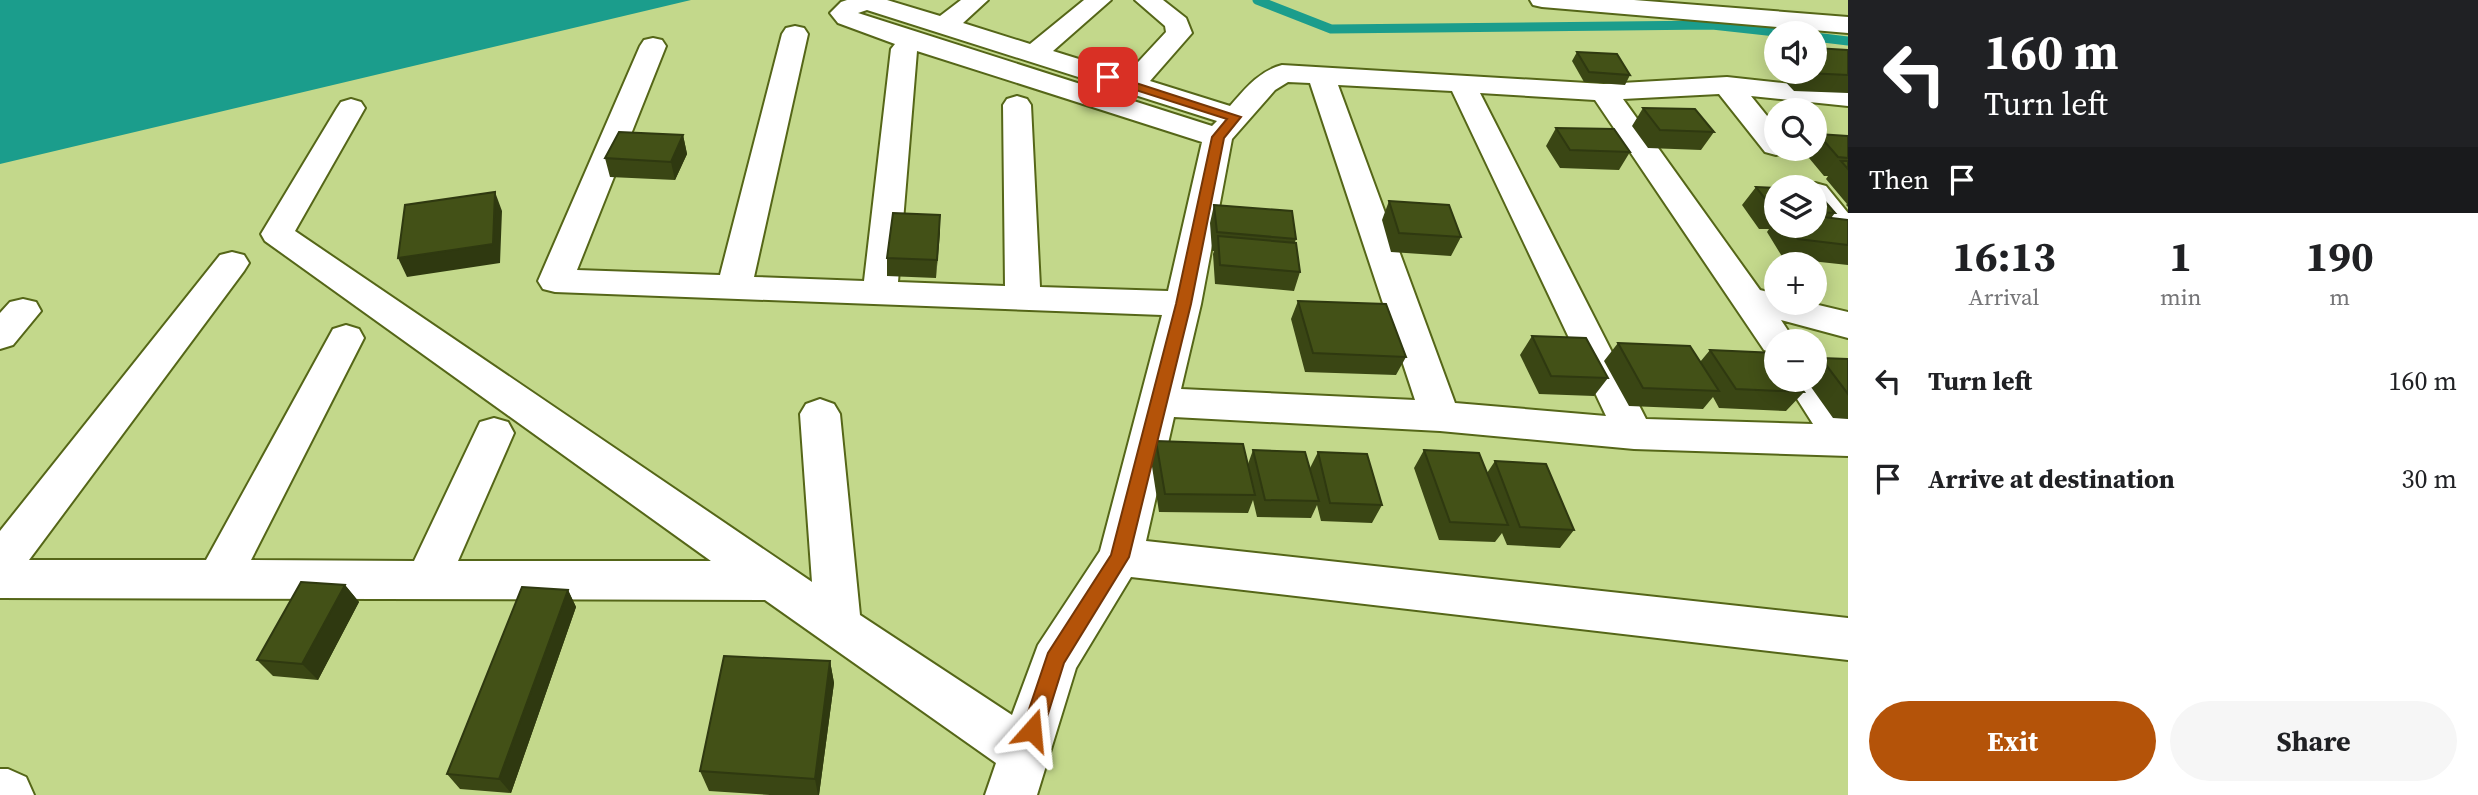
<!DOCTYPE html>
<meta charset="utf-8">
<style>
body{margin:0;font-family:"Source Serif 4",serif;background:#f6f6f6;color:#202124;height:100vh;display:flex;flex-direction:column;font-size:26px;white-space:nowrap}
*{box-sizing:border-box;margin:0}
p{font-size:23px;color:#757577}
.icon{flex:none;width:38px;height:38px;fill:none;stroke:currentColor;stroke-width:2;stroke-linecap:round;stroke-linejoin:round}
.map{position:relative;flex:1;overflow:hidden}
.sheet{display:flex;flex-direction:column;background:#fff;width:630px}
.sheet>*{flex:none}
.hud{background:#202124;color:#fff;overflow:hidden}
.buttons{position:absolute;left:1764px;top:21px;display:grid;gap:14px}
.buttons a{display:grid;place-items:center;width:63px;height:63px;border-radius:50%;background:#fff;box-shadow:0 4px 18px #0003;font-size:35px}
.pin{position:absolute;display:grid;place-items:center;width:60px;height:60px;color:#fff;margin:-30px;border-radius:14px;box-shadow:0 4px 10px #0006}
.me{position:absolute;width:77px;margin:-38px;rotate:18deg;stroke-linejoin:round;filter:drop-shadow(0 0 5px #0008)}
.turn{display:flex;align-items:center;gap:24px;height:147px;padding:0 21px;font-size:32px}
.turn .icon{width:91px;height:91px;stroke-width:2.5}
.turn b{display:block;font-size:49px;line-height:60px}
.then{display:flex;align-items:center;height:66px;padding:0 21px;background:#0003;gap:14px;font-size:26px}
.eta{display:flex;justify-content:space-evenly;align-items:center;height:119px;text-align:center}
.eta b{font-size:42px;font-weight:700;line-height:49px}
.button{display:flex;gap:14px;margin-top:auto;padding:14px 21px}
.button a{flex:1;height:80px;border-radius:42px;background:#b45309;color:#fff;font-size:28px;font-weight:700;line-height:80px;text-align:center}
.button a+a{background:#f6f6f6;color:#202124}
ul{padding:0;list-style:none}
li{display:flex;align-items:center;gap:21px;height:98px;padding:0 21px}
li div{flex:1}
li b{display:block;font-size:26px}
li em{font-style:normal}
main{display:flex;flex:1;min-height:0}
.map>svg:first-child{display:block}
.water{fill:#1b9d8c}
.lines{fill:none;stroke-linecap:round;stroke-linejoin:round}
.stream{stroke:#1b9d8c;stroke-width:9}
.minor-casing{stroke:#556618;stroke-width:4}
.minor{fill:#fff;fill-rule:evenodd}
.wall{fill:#3a4614}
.shaded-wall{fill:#2f3910}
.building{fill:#435117;stroke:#2f3910;stroke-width:2}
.route{fill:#b45309;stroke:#753606;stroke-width:2}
</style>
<main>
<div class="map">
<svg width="1848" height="795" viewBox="0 0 1848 795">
<rect width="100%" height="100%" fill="#c3d88b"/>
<path class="water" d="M0,0h691l-691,164z"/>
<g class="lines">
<path class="stream" d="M1257,0l74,29 381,-4 72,8
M1815,37l33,4"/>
<defs>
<path id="minor" d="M847,0h40l53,16 21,-16h27l-25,23 67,21 54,-44h27l-58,51 74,23 39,-42 -1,-6 -30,-26h28l23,18 6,15 -42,48 80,25c15,-17 29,-35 52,-41l322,19 123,-7 121,13v16l-97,-10 25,31v22h13l-2,3 -11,3 -11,-3 -46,-58 -96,5 137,191 16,4v9h34l38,9v26l-67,-18 14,21h-19v13l-12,-4 -169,-250 -115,-7 166,326 167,5 -28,-44h30v-11l33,44v43l-214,-7 -194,-18 -266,-14 -28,124 702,77v42l-717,-83 -55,91 -39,127h-52l11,-32 -231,-163 -765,-2v-67l220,-276 12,-3 12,3 5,8 -5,8 -215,289h177l127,-231 13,-4 13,4 5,9 -113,222 163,1 66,-139 14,-4 14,4 6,11 -56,128h253l-446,-320 -4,-7 76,-126 4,-6 10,-3 10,3 4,6 -70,123 517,351 -12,-168 6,-10 14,-5 14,5 6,10 20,201 152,100 26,-70 62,-94 62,-236 -607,-23 -12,-3 -5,-8 102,-235 4,-6 9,-2 9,2 4,6 -89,224 143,5 62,-241 4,-6 9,-2 9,2 4,6 -54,243 110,4 27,-232 4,-5 -57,-21 -8,-10 11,-11zM867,10l350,111 -5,5 -354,-113zM917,51l285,91 -34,149 -128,-4 -9,-182 -4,-6 -10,-3 -10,3 -4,6 2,181 -107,-4zM1288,82l22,1 105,317 -234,-11 20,-85 31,-165 43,-49zM1338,85l114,6 154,325 -151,-13z
M1530,0h104l214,17v16l-306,-26 -9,-2z
M1815,183l11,3 22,27v31l-12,-3 -21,-27v-27h-12z
M23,299l13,3 5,9 -28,34 -13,4v-36l10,-11z
M0,769h8l18,8 8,18h-34z"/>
</defs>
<use href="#minor" class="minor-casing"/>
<use href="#minor" class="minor"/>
</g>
<path class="wall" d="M1848,50v43l-54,-2 -18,-19h39z
M1577,52l53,23 -5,10 -41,-3 -12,-21z
M1776,55v17l-6,-7z
M1643,108l71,24 -13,18 -53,-2 -16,-22z
M1556,128l74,24 -11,18 -59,-2 -14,-22z
M1818,134l30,2v71l-2,-2 1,-1 -21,-25 2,-3h-4l-20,-24 3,-3h8v-11z
M683,135l4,19 -12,26 -65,-3 -5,-19z
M1756,187l20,1v38h39v-36l20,23 -4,5 17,2v45l-65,-7 -16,-26 2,-3h-10l-17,-24z
M1389,201l72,36 -10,19 -60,-4 -9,-32z
M1214,205l82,34 -1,3 5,30 -6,19 -79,-7 -2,-30 1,-3h-2l-2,-28z
M940,215l-4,63 -49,-2v-18z
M1298,301l108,56 -10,18 -91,-3 -14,-53z
M1532,336l76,42 -14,18 -55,-2 -19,-39z
M1618,343l82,19 10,-12 94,42 -18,19 -67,-3 -6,-11 -10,12 -74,-3 -25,-45z
M1821,358l27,1v60l-15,-1 -27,-38h9v-16z
M1156,441l92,23 5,-14 57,18 8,-16 64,53 -10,18 -51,-2 -4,-16 -6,13 -54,-1 -4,-17 -5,13 -89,-1 -8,-52z
M1424,450l63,23 8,-12 79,69 -14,18 -53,-3 -5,-12 -7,9 -56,-2 -25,-72z
M345,585l14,17 -41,78 -45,-4 -16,-16z
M568,590l8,17 -65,186 -51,-4 -13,-15z
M830,661l4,22 -15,112h-49l-61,-4 -9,-20z"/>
<path class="shaded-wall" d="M683,135l4,19 -12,26 -4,-18z
M495,192l7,19 -2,52 -93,14 -9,-19z
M940,215v18l-4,45 1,-18z
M345,585l14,17 -41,78 -16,-16z
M568,590l8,17 -65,186 -12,-14z
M830,661l4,22 -15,112h-1l-3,-16z"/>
<path class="building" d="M1815,48l33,2v25l-41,-2 -1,-1h9z
M1577,52l40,2 13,21 -41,-3z
M1643,108l52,1 19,23 -54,-2z
M1556,128l58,1 16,23 -60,-2z
M619,132l64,3 -12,27 -66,-4z
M1818,134l30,2v22l-10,-1z
M1841,161h7v8z
M1756,187l20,1v22h-2z
M1815,190l20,23 -20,-1z
M495,192l-2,52 -95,14 7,-53z
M1389,201l60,4 12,32 -62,-4z
M1214,205l78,6 4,28 -79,-7z
M893,213l47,2 -3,45 -50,-2z
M1815,216l33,4v25l-50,-6 -8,-13h25z
M1218,236l78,7 4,29 -80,-7z
M1298,301l88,3 20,53 -93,-4z
M1532,336l54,2 22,40 -57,-2z
M1618,343l72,3 29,45 -76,-3z
M1710,350l66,3v27h19l9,12 -68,-3z
M1821,358l27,1v35z
M1156,441l87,3 12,51 -90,-1z
M1253,450l52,2 14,49 -54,-1z
M1424,450l55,3 29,72 -58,-3z
M1318,452l49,2 15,51 -52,-2z
M1495,461l51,3 28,66 -54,-3z
M301,582l44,3 -43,79 -45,-4z
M522,587l46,3 -69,189 -52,-5z
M724,656l106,5 -15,118 -115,-8z"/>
<path class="route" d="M1108,74l133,43 -17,21 -33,166 -62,253 -65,106 -21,67 -3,7 -8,3 -7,-3 -3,-7 26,-77 63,-98 65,-251 36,-167 15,-18 -123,-39 -2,-3z"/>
</svg>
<div class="buttons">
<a><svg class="icon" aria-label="sound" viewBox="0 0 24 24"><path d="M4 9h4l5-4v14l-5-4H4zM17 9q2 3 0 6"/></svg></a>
<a><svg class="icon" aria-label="search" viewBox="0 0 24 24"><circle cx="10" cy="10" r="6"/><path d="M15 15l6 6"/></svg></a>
<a><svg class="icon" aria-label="layers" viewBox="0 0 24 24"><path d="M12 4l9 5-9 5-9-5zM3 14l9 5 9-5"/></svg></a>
<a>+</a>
<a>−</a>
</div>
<div class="pin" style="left:1108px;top:77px;background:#d93025"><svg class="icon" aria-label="arrive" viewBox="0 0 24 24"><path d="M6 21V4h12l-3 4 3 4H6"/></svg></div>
<svg class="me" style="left:1032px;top:730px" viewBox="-20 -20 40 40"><path d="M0-17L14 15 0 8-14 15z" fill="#b45309" stroke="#fff" stroke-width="4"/></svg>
</div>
<section class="sheet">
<div class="hud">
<div class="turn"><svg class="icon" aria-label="left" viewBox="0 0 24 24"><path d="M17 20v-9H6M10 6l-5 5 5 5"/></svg><div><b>160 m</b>Turn left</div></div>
<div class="then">Then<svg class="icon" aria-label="arrive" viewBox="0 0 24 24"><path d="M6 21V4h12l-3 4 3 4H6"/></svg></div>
</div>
<div class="eta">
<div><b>16:13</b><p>Arrival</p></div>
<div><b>1</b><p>min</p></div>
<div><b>190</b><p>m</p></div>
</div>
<ul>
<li><svg class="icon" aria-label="left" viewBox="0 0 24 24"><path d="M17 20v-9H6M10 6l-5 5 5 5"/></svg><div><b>Turn left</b></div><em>160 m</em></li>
<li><svg class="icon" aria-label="arrive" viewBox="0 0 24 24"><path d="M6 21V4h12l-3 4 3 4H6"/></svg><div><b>Arrive at destination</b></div><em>30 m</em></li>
</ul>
<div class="button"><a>Exit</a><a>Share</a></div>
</section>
</main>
